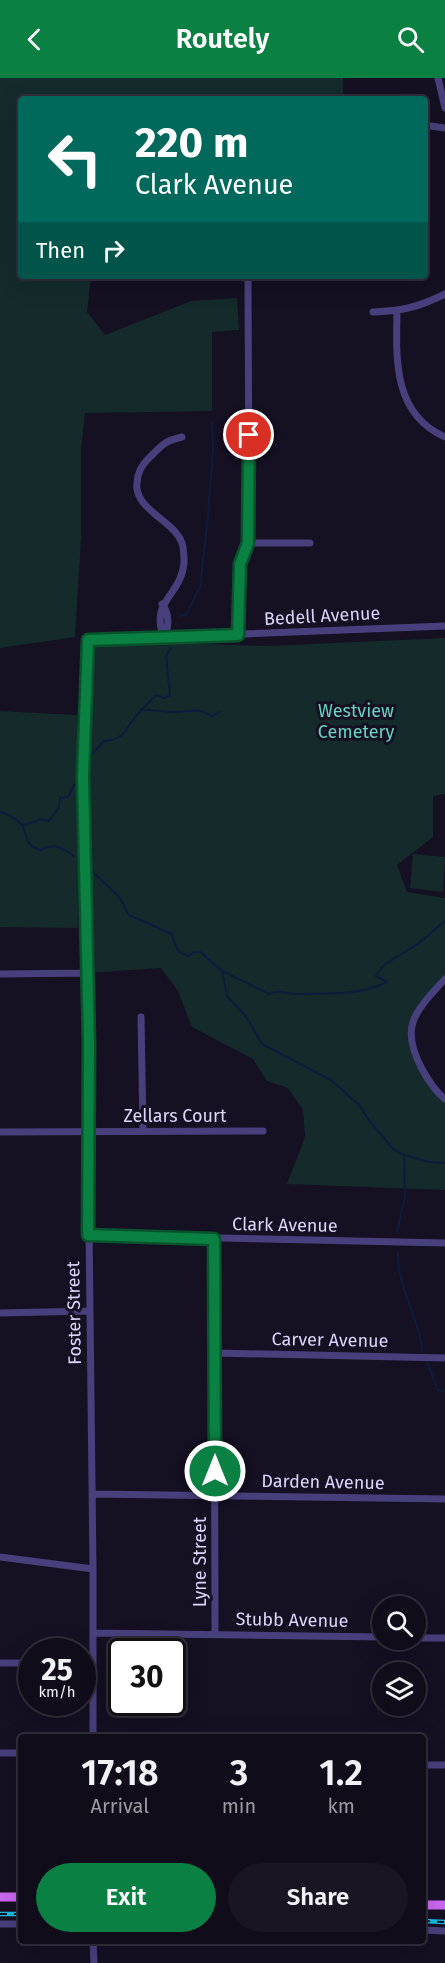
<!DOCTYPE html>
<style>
body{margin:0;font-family:"Fira Sans",sans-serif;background:#191523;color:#f1f3f6;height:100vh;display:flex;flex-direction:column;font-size:22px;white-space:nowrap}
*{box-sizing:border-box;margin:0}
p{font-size:20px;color:#9c9ba2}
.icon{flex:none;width:33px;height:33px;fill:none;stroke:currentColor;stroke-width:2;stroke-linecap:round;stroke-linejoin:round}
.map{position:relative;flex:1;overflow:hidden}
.details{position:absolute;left:18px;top:1656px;width:408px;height:210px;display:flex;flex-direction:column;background:#100c1a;border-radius:6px;box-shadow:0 6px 24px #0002,0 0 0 2px #302c39}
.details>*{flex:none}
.hud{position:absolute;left:18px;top:18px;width:410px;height:183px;border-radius:6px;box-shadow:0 6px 24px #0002,0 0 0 2px #302c39;background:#00695c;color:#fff;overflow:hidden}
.fabs{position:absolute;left:372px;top:1518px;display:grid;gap:12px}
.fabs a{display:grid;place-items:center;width:54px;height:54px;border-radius:50%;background:#100c1a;box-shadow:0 6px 24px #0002,0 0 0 2px #302c39;font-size:30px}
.speed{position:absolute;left:18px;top:1560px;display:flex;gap:12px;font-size:30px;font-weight:700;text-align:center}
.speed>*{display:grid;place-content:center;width:78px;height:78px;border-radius:50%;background:#100c1a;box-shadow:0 6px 24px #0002,0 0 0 2px #302c39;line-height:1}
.speed small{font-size:15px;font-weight:400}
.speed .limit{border:3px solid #111;border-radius:9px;background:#fff;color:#111}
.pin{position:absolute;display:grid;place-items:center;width:51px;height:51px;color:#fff;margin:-26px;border:3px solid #fff;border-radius:50%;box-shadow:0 2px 6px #0007}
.me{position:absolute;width:66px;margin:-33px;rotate:0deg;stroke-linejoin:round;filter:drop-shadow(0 0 4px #0008)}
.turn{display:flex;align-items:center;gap:21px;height:126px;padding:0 18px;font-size:27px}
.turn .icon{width:78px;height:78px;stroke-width:2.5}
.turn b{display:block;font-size:42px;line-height:51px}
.then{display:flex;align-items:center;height:57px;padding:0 18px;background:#0003;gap:12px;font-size:22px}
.eta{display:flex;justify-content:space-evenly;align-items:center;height:102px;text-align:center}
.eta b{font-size:36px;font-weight:600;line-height:42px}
.cta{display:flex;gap:12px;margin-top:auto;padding:12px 18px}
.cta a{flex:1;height:69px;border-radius:36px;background:#0b8043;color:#fff;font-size:24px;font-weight:600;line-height:69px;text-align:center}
.cta a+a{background:#191523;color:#f1f3f6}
header{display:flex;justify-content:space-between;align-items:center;height:78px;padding:0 18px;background:#0b8043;color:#fff;font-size:27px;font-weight:600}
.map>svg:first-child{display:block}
.green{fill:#142a2b}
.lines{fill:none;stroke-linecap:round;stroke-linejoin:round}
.stream{stroke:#0f1b3c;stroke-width:2}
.minor{stroke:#48407c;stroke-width:7}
.major{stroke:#ca67f0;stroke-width:9}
.rail-casing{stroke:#17bce5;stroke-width:4.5}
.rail{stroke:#151022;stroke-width:2;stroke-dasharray:7;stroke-linecap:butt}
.route-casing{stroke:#07532c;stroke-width:15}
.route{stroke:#0b8043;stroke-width:10}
.labels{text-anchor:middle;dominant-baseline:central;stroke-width:6;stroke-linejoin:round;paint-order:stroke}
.street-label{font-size:18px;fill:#ddd5fb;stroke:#151022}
.park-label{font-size:18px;fill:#68d3c3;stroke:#151022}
</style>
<header><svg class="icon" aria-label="back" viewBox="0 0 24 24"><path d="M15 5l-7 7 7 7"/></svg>Routely<svg class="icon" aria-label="search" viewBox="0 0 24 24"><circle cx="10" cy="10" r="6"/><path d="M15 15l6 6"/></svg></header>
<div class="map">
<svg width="445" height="1885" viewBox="0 0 445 1885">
<rect width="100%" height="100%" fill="#151022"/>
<path class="green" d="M0,0h343v21h-322v177h70l-4,36 18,23 86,-34 46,-3 2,32 -27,2v79l-127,2 -4,37v89l-6,98 -75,11z
M445,560v156l-12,2v41l-36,28 10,27 38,6v81l-31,39v36l31,45v91l-158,-6 18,-47 -2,-27 -15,-22 -21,-7 -14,-22 -61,-32 -14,-36 -17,-23 -73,5 -5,-197 5,-136 179,6z
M0,633l77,4 1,213 -78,-1z
M413,776l32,3 -2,35 -33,-4z"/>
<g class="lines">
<path class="stream" d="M179,538l7,-1 14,-28 8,-70 5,-70 -1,-25
M143,632c11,-1 22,3 33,2 14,0 24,-6 36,5l7,-5
M91,677l13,-14c19,-2 19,-7 29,-21 6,-9 16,-17 23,-25l8,3 6,-3 -4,-39 5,-8
M0,734c7,2 16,7 21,12 8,10 1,20 19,26 15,-7 21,-3 34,6
M22,747l13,-3 5,-3 9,2 10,-14 1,-9 8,-1 6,-12
M93,794l27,26 9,17 43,19c3,11 4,19 17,22l5,-4h6l22,19 47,23c9,-5 17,0 28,0 29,-1 63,2 90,-12l-11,-6 8,-11 35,-22 26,-22
M222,893l5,25 20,22 15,26 69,36 29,26 8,13 25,30 11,6 1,42 -8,35
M404,1077l25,7 16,1
M398,1175c-1,35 22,65 24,99
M427,1285l11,27 7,1"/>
<path class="minor" d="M438,0l7,30
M365,20l11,1
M424,47l21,3
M424,103h1
M397,233c-1,48 -4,103 48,126
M373,234c29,-1 46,-5 72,-18
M247,465h63
M162,526c8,10 7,24 2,34
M238,557l2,-71 7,-21 2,-34 -1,-233
M164,560c-15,-38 18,-42 20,-76 0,-6 0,-13 -2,-19 -8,-23 -48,-33 -45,-60 1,-11 4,-17 11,-24 13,-13 16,-18 34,-22
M0,896l88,-1
M445,901c-30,33 -46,47 -23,90 6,11 14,23 23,30
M141,939l2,114
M0,1054l263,-1
M88,1157l357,8
M214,1161l1,394
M0,1235l89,-2
M215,1275l230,5
M93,1416l352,5
M0,1479l93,12
M93,1555l289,4
M416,1560h29
M0,1585h32
M93,1659v-168l-5,-430 1,-95 -6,-268 5,-136 357,-14
M0,1675h21
M423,1687h22
M0,1846h21
M423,1852l22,1
M93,1863l1,22"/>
<path class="major" d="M0,1819h21
M423,1827h22"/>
<defs>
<path id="rail" d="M0,1836h21
M423,1843l22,1"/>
</defs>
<use href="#rail" class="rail-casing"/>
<use href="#rail" class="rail"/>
</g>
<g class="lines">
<defs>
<path id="route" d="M215,1393l-1,-232 -126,-4 1,-191 -6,-268 5,-136 150,-5 2,-71 8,-21 1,-108"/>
</defs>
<use href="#route" class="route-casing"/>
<use href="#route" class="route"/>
</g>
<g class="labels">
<g class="street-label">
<text transform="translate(322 538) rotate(-3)">Bedell Avenue</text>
<text x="175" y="1038">Zellars Court</text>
<text transform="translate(285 1147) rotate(1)">Clark Avenue</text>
<text transform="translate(74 1235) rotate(-91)">Foster Street</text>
<text transform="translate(330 1262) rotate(1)">Carver Avenue</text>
<text transform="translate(323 1404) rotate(1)">Darden Avenue</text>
<text transform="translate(200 1484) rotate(-90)">Lyne Street</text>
<text transform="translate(292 1542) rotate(1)">Stubb Avenue</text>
</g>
<g class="park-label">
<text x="356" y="633">Westview<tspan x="356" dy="21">Cemetery</tspan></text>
</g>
</g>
</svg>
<div class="fabs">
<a><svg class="icon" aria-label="search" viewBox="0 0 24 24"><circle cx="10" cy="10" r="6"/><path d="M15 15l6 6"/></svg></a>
<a><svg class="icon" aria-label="layers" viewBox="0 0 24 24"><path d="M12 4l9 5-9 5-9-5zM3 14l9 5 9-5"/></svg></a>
</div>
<div class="speed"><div>25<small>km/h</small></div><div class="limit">30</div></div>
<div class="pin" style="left:249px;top:357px;background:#d93025"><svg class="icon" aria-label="arrive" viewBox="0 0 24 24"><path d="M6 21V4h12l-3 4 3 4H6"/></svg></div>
<svg class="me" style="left:215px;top:1393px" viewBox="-20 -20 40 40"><circle r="17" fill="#0b8043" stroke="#fff" stroke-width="3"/><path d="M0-11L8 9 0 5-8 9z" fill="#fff"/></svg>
<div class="hud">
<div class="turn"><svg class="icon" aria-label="left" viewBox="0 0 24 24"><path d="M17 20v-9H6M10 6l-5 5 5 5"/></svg><div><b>220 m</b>Clark Avenue</div></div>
<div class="then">Then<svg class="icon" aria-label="right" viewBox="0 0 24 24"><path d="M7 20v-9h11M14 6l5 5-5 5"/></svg></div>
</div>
<section class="details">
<div class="eta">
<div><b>17:18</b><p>Arrival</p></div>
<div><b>3</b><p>min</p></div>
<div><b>1.2</b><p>km</p></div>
</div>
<div class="cta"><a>Exit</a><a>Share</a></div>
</section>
</div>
